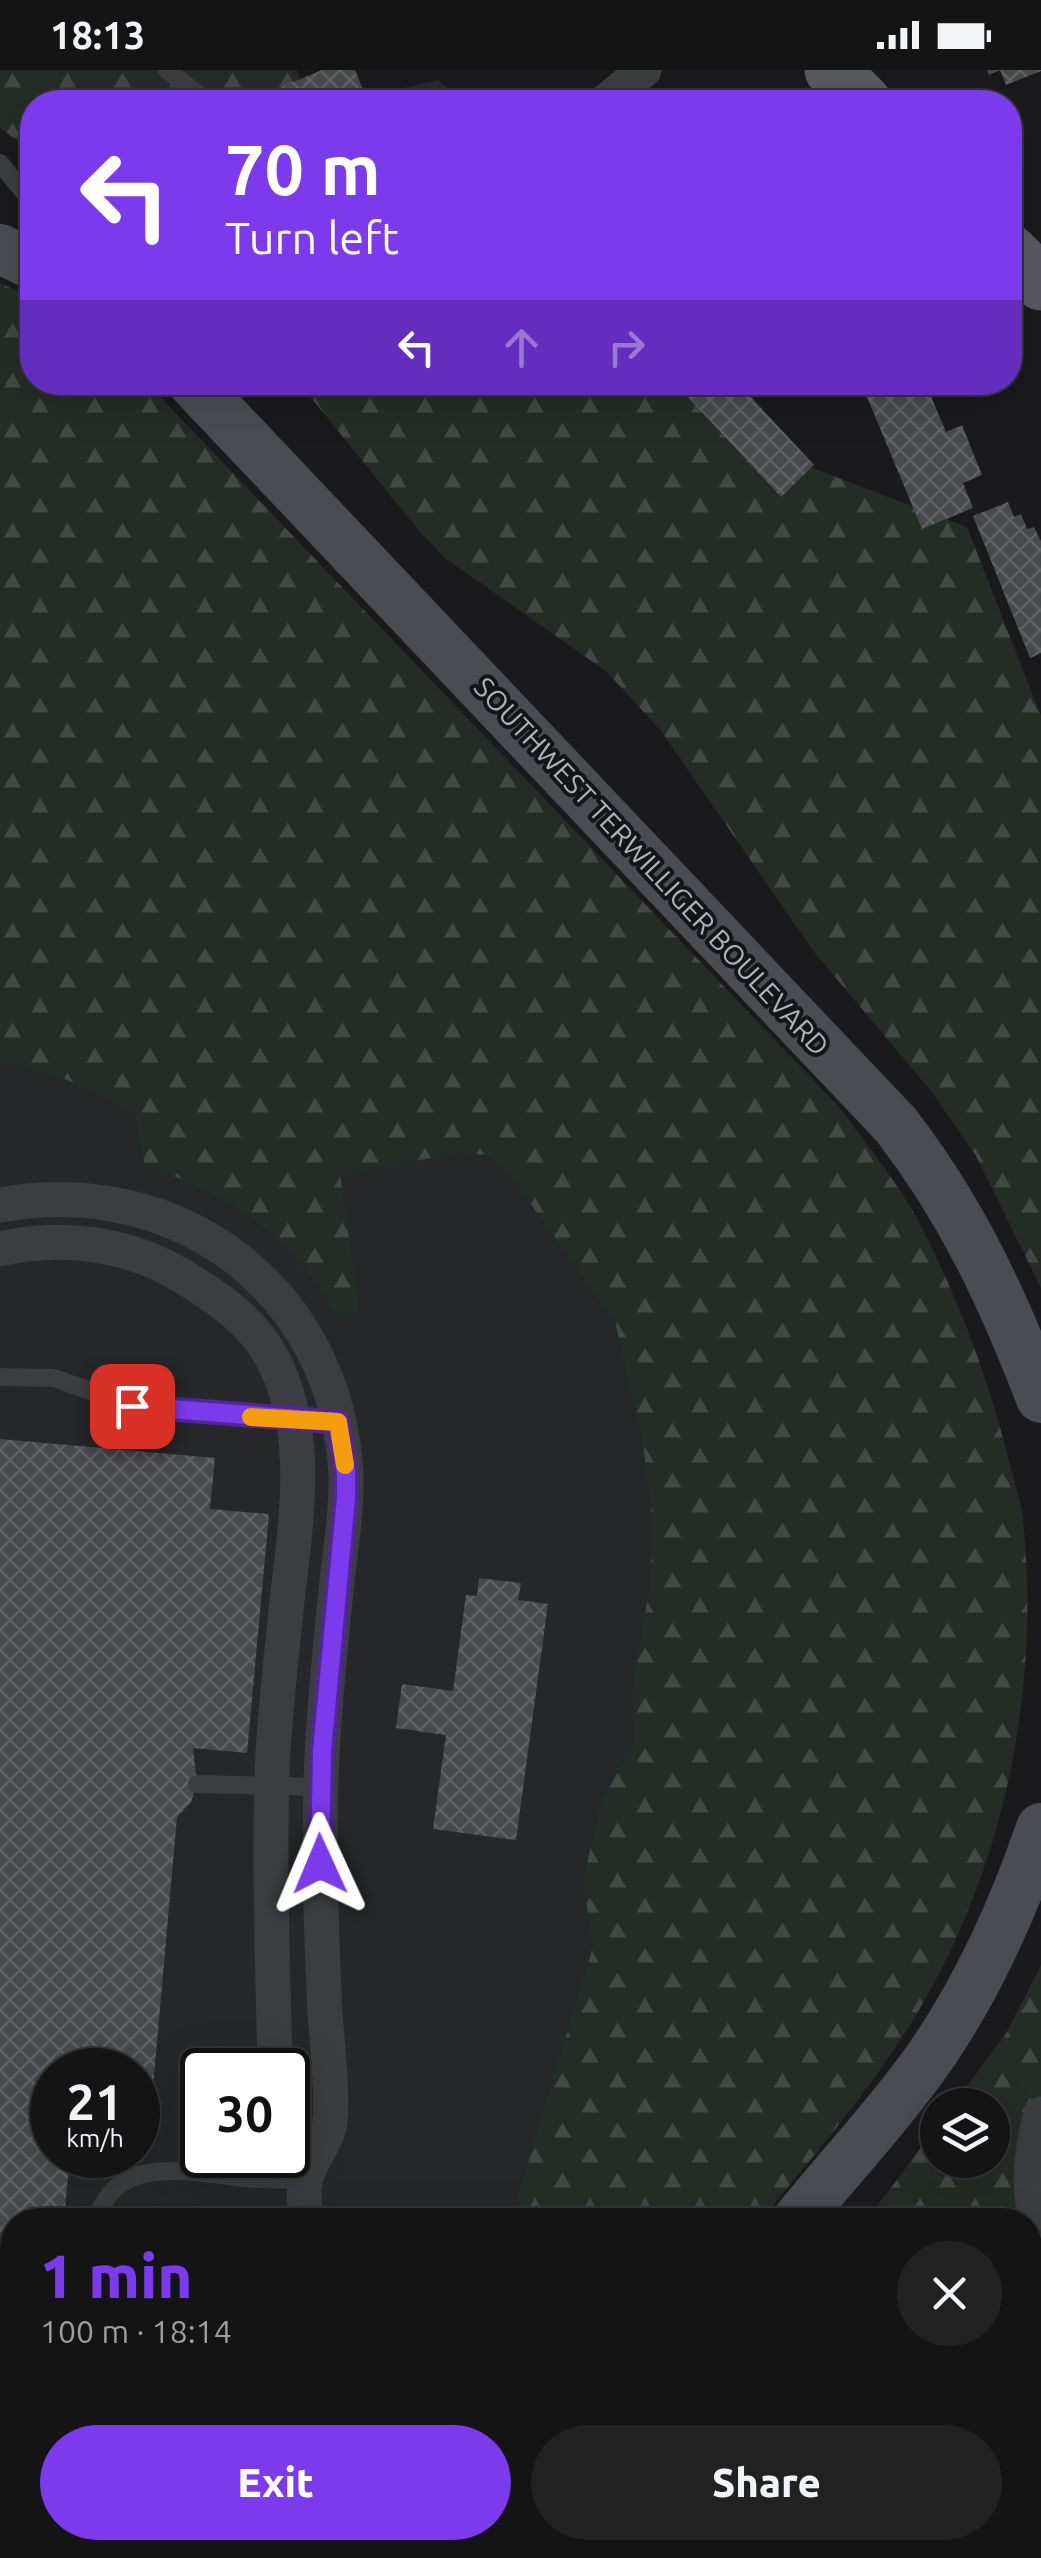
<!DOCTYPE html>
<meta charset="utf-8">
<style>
body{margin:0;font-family:Ubuntu,sans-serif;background:#212122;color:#f1f3f6;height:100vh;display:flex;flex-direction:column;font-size:38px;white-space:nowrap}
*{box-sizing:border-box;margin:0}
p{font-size:32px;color:#9d9ea0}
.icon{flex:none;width:55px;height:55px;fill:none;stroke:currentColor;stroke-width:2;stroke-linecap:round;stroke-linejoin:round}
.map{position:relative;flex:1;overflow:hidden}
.side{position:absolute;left:0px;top:2138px;width:1042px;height:352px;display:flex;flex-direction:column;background:#141415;border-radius:40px 40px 0 0;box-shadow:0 10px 40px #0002,0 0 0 2px #333334}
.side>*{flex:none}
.hud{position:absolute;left:20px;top:20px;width:1002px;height:305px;border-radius:40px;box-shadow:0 10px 40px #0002,0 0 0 2px #333334;background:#7c3aed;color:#fff;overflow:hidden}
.controls{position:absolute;left:920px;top:2018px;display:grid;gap:20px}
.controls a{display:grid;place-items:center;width:90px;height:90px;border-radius:50%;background:#141415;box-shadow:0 10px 40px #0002,0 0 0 2px #333334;font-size:50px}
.speed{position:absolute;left:30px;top:1978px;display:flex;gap:20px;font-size:50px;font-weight:700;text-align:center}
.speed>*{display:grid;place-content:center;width:130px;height:130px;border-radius:50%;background:#141415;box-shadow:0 10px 40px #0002,0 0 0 2px #333334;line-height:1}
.speed small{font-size:25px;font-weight:400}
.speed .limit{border:5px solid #111;border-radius:15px;background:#fff;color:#111}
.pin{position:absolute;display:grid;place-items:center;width:85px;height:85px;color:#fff;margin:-42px;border-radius:20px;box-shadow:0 5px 15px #0006}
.me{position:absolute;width:110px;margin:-55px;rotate:359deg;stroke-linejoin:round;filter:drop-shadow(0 0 8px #0008)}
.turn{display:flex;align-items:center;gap:35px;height:210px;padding:0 40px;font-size:45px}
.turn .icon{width:130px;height:130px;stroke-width:2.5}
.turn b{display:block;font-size:70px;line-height:85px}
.lanes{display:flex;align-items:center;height:95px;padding:0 40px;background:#0003;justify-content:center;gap:50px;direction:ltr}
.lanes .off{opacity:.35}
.round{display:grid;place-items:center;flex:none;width:105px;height:105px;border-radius:52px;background:#212122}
.headline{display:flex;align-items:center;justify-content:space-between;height:170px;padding:0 40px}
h1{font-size:60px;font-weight:800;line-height:75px;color:#7c3aed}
.primary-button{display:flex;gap:20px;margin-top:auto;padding:20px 40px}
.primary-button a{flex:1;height:115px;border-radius:60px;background:#7c3aed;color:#fff;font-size:40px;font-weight:800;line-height:115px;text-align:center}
.primary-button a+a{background:#212122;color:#f1f3f6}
.status{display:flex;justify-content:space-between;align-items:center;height:70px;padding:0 50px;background:#141415;direction:ltr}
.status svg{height:28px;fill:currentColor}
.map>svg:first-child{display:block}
.built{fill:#262729;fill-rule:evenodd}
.forest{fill:url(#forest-firs)}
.building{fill:url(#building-cross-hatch)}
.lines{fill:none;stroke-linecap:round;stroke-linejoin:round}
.service{stroke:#3c3d41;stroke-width:18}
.minor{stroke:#3c3d41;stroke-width:35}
.secondary{stroke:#4a4c51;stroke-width:50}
.primary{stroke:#585a60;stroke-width:55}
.route-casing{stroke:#51269a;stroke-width:25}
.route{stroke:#7c3aed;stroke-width:18}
.slow{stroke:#f59e0b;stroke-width:18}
.labels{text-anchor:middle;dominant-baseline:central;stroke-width:8;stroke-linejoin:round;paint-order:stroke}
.street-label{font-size:28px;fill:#aeb3ba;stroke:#151517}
</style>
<div class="status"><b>18:13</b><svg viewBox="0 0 49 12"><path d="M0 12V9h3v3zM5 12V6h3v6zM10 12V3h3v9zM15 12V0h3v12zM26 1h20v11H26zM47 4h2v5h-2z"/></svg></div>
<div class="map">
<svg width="1041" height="2488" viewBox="0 0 1041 2488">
<defs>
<pattern id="forest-firs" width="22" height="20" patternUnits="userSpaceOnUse" patternTransform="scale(2.5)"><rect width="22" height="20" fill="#252c25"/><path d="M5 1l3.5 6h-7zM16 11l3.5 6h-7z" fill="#424843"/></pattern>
<pattern id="building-cross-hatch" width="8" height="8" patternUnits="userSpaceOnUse" patternTransform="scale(2.5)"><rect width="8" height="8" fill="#47494c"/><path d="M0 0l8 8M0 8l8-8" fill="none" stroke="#5f6164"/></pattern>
</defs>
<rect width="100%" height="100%" fill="#1a1a1c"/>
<path class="built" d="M0,968l504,106 129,174 42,203 -66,432 -84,267h-513v328h441l-2,10h-451zM52,2000h86v85h-86zM202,2000h86v85h-86z"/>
<path class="forest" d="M0,0h296l10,19 19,13h-293v50l-32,-24z
M438,10l23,22h-115z
M0,213l32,14v85l115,1 694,726c27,38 60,77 81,119 38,75 67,152 87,233 5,20 12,40 14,59 18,169 -19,349 -107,495 -44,73 -101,139 -155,205h-250l82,-273 -10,-66 18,-78 34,-62 -3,-47 19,-116 1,-63 -10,-80 -27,-113 -109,-153 -20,-14 -27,-2 -119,21 19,136 -22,6c-44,-78 -107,-124 -192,-150l-10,-52c-43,-24 -86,-46 -135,-54z
M299,313h383l73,63 212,81 74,189v572l-65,-132 -44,-64 -118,-140 -153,-221 -54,-59 -162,-114 -24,-25z
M1041,1895v569l-11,10v-324h-163l70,-94 1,34h54v-55h-39l54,-73z
M363,2478h198l-3,10h-198z
M687,2478h340l-2,10h-346z"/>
<path class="building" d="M322,0h33l13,32h-81l-6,-15z
M987,0h54v1l-35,14 -6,-15 -11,5z
M674,312h63l77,83 -33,32z
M868,313h69l-10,4 19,45 16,-7 20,50 -19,8 10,25 -51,21 -60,-144z
M1008,432l6,15 7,-3 6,15 7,-2 7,14v112l-11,5 -57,-142z
M0,1369l215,19 -5,51 59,5 -22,239 -54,-5 4,36 -6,18 -14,15 -25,281 -14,-1v-27h-86v85h18l-6,65h-52v242l-12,-1z
M479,1508l42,5 -3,17 30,4 -32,236 -83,-11 13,-94 -50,-7 6,-44 51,7 13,-96 11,1z
M117,2478h60l-2,10h-59z"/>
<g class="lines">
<path class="service" d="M167,0l41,32
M0,93l32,39
M0,1307l54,1 78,28 21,3 185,13
M197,1714l124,3
M97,2150c18,-67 94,-48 146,-42 20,2 41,2 62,2
M0,2451l12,7
M36,2478l11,10"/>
<path class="minor" d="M605,32l39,-32
M0,1135c179,-33 337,86 346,270 1,35 -5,71 -9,106 -6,58 -12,116 -15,174 -4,86 -1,172 3,258 2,27 9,90 4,114 -4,19 -21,36 -24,55 -2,12 0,26 0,38
M0,1179c61,-14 128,-6 182,27 34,20 70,45 89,80 41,74 25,166 16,245 -5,51 -11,101 -14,151 -5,106 0,212 2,318
M1041,2044c-11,42 -15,80 0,121
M1030,2376l11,-13
M947,2478l2,10
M299,2488l2,-10"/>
<path class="secondary" d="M0,179l32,15
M192,312l704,743c67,87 106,172 145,273
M797,2150c43,-53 96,-110 135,-166 47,-69 82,-147 109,-226
M591,2488l2,-10"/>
<path class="primary" d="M832,0l32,32
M1010,182l31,31"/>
</g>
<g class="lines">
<defs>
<path id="route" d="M132,1336l206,16 8,51v25l-24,253 -2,113"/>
</defs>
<use href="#route" class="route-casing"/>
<use href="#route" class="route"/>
<path class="slow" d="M251,1347l87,5 7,43"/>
</g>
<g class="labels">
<g class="street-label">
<text transform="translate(652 796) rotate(47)">SOUTHWEST TERWILLIGER BOULEVARD</text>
</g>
</g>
</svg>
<div class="controls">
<a><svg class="icon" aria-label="layers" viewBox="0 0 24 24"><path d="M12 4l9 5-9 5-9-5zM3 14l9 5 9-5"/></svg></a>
</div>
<div class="speed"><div>21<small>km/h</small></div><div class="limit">30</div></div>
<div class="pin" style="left:132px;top:1336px;background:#d93025"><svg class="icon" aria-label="arrive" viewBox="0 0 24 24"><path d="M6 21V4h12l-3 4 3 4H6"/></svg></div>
<svg class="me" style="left:320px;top:1794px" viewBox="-20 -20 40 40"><path d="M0-17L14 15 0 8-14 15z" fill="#7c3aed" stroke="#fff" stroke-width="4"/></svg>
<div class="hud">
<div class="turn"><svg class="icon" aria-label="left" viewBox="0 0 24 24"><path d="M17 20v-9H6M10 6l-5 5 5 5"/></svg><div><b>70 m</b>Turn left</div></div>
<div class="lanes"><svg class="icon" aria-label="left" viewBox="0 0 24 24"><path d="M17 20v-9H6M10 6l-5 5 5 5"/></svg><svg class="icon off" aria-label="ahead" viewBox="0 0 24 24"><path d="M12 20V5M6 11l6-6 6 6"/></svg><svg class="icon off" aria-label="right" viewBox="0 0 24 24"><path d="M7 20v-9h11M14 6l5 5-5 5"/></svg></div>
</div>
<section class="side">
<div class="headline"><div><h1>1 min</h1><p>100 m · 18:14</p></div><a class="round"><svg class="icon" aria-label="close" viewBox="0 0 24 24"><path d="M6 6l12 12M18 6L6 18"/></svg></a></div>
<div class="primary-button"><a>Exit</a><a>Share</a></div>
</section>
</div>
